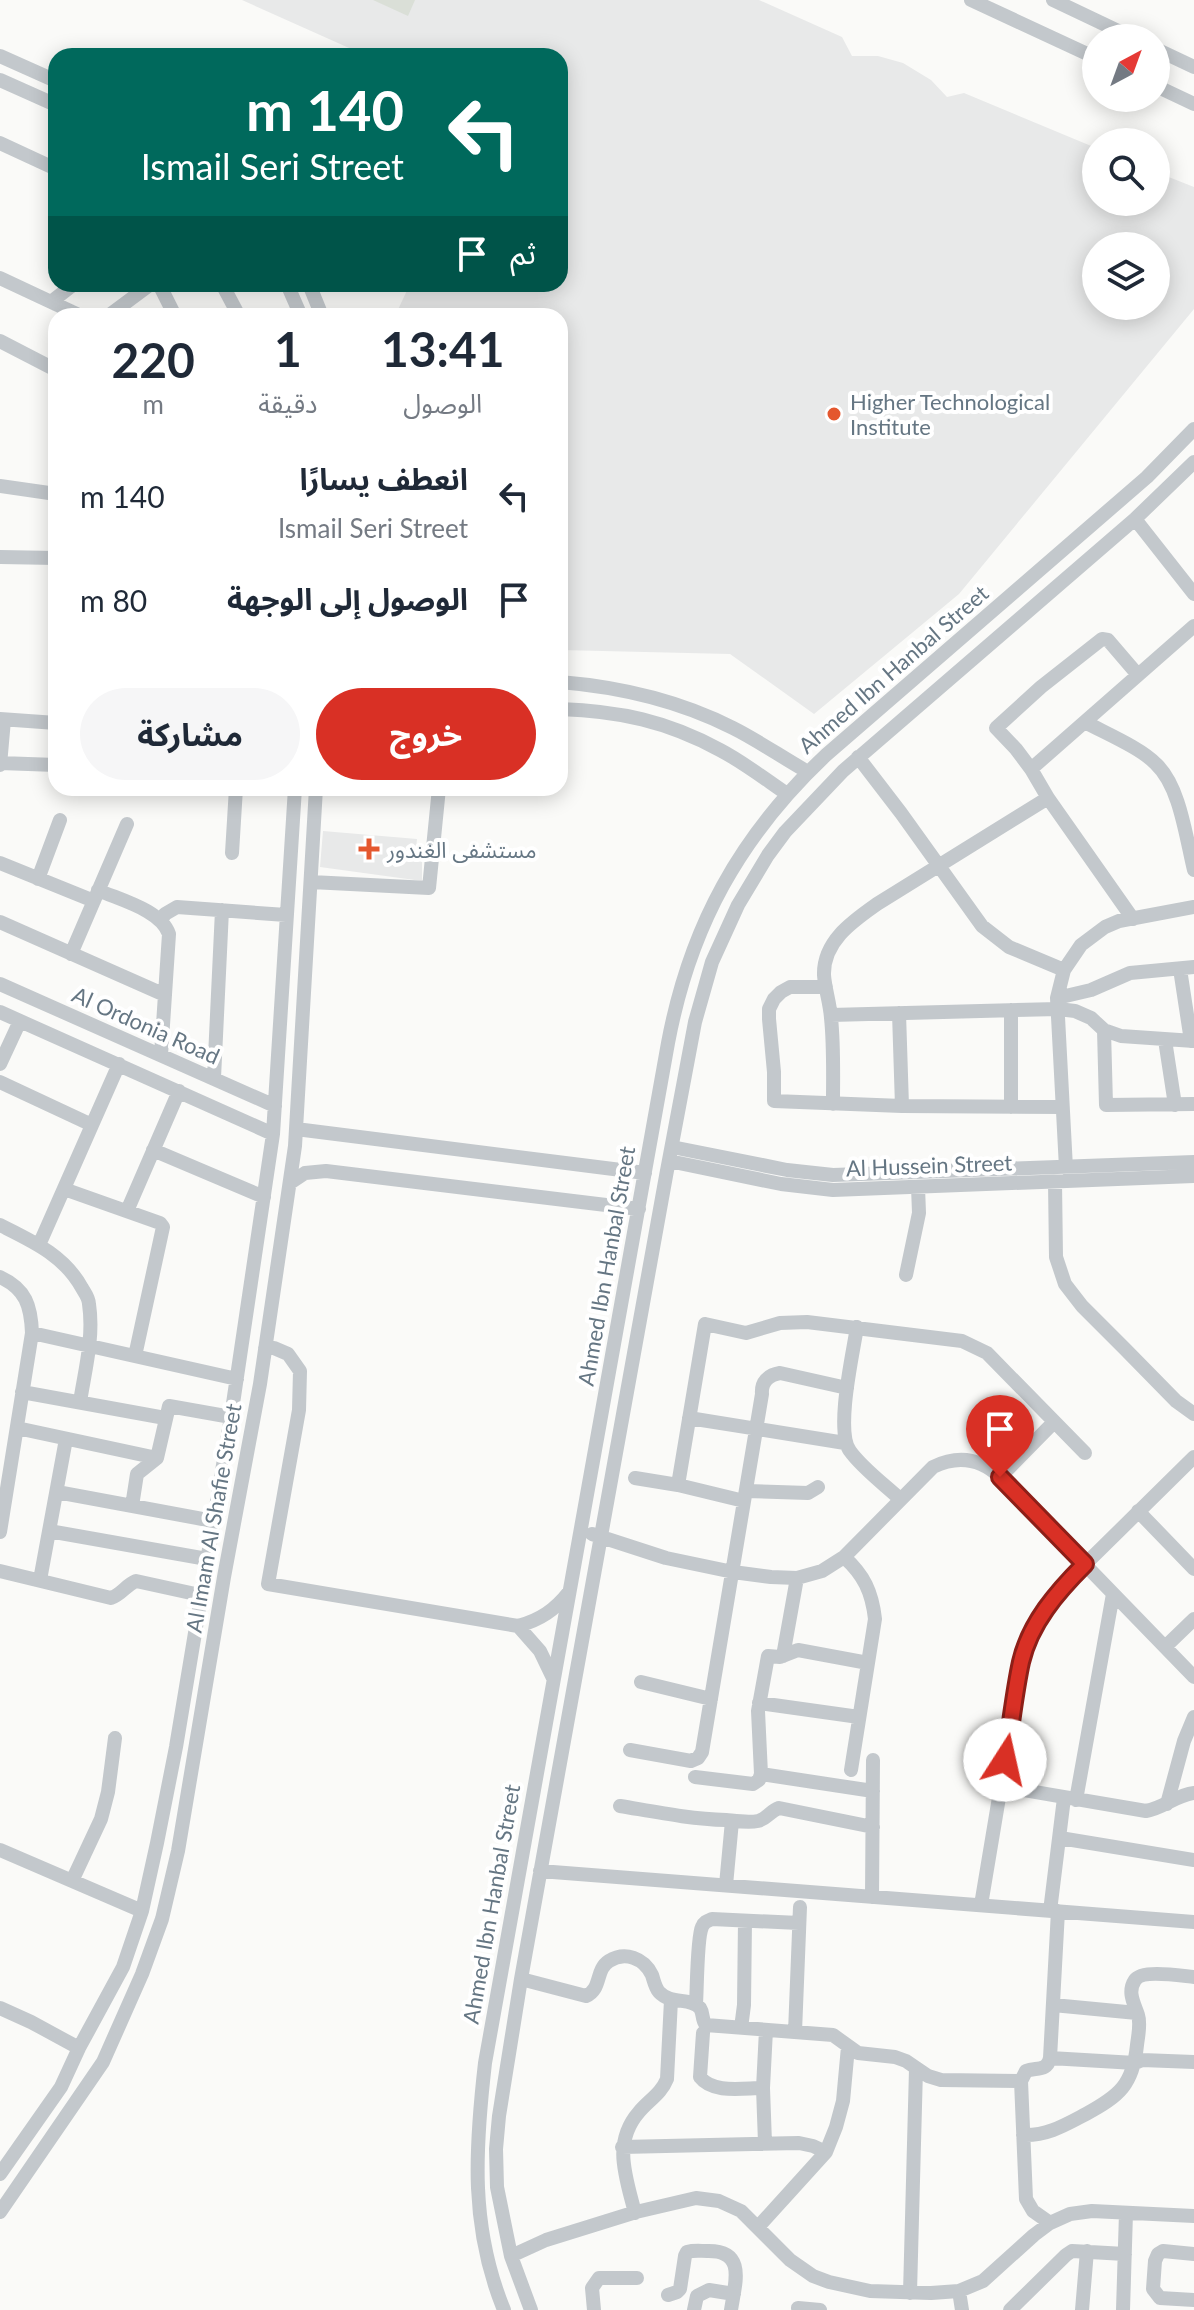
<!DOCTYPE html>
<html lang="ar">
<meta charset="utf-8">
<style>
body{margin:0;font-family:Lato,"Noto Sans Arabic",sans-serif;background:#f6f6f7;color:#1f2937;direction:rtl;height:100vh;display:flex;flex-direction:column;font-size:30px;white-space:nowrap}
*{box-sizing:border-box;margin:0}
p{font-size:26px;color:#747a83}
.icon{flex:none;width:44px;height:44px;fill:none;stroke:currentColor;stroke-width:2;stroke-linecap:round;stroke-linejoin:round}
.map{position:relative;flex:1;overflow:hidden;direction:ltr}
.drawer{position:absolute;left:48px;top:308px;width:520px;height:488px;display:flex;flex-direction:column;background:#fff;border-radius:24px;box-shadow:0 4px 20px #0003;direction:rtl}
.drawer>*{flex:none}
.hud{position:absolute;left:48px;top:48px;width:520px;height:244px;border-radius:24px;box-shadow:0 4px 20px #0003;direction:rtl;background:#00695c;color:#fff;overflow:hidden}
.needle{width:52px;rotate:41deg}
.fabs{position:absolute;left:1082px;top:24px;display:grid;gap:16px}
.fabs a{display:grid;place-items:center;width:88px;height:88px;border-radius:50%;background:#fff;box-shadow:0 4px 20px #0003;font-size:40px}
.pin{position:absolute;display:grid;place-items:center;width:68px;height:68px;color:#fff;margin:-82px -34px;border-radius:50% 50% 50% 0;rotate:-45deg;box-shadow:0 0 8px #0007}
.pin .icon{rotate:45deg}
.me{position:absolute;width:88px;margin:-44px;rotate:10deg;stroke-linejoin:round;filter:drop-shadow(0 0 6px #0008)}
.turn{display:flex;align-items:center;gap:28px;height:168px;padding:0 32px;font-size:36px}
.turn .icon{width:104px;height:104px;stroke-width:2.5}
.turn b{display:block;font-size:56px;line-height:68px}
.then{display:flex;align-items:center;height:76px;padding:0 32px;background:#0003;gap:16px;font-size:30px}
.eta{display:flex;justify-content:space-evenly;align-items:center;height:136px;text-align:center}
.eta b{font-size:48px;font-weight:700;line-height:56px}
.action{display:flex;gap:16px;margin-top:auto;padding:16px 32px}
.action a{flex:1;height:92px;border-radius:48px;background:#d93025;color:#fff;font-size:32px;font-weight:700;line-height:92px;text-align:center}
.action a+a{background:#f6f6f7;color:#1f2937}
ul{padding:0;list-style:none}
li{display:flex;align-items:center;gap:24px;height:104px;padding:0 32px}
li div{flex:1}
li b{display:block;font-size:30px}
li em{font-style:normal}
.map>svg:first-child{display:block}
.built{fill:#e8e9e9;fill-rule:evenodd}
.green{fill:#dadfd7}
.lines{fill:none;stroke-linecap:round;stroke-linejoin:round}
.minor{stroke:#c3c8cc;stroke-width:14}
.route-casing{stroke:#8d1f18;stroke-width:20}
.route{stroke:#d93025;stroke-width:14}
.poi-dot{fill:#e4572e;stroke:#fff;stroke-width:3}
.labels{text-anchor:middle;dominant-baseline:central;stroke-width:8;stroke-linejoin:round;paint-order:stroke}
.poi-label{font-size:22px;fill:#657683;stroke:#fff;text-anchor:start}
.street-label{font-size:22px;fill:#657683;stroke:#fff}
</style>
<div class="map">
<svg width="1194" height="2310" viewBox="0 0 1194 2310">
<rect width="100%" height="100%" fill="#fafaf8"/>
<path class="built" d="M242,0h517l83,37 10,19h26l25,7 28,17 16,17 17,-4 132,55v54h60v-30l38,15v122l-235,285 -145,120 -84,-60 -170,-4v-334h-165l15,-32h150v-228h-193zM1096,246h60v60h-60z
M323,831l94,8 -2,19 7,4v19l-102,-14z"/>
<path class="green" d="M373,0h42l-7,16z"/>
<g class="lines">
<path class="minor" d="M971,0l125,58
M1053,0l80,38
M1156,49l38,18
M0,56l56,25
M0,80l56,25
M1156,86l38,18
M0,143l56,26
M0,278l81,38
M159,284l16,32
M222,284l17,32
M287,284l14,32
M309,284l13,32
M51,302l23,-18
M108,316l43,-32
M0,341l56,29
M0,486l56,8
M1135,519l59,75
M0,557l56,1
M560,682c61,5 118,18 173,46 26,13 50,30 75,44
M560,709c59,2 107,12 160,41 23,12 45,29 67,44
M0,719l56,4
M1085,722c20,11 56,26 71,42 24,22 30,74 38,106
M858,757l43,56 81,113 27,21 55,23
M0,763l56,2
M0,765l4,-45
M1031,769l163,-143
M232,853l4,-65
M0,863l94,38
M38,879l22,-59
M311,882l118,6 10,-100
M98,890c22,10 63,20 71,44l-8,121
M1133,919l-85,-121 -17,-29 -15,-20 -20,-21 45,-41 61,-48 6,1 30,35
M161,920l4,-6 12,-7 109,8
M0,922l165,73
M71,954l56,-130
M1180,969l11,72
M0,984l275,122
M826,987h-36l-9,5 -7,7 -5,10v10l5,53v29l128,5 160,1
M1057,998l34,-8 39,-17 64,-6
M1011,1010v97
M0,1012l273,122
M899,1013l3,93
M831,1015l227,-6 17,2 16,7 13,12 17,6 73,5
M1104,1030l2,75 88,-1
M1165,1040l10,65
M0,1064l20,-43
M214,1078l8,-168
M0,1082l92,43
M833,1104c0,-29 1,-58 -2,-86 -1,-15 -6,-29 -7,-43 -1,-34 29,-54 53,-71l171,-106
M296,1129l349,44
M672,1147l115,23 46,5 361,-13
M153,1150l111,47
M669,1161l112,23 52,6 361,-14
M1066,1168l-9,-170 7,-28 17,-25 24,-18 14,-6 75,-14
M1055,1182l1,75 9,27 17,22 43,43 51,52 18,13
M290,1183l15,-10 21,-2 313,38
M64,1189l96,34 3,4 -28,129
M127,1211l52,-120
M0,1225c32,16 64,30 82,63 3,5 7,10 7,16 5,33 -4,66 -9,98
M39,1245l80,-181
M906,1275l13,-62 -1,-26
M0,1277c26,12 31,29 32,56l-32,199
M857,1327c-4,26 -22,104 -7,124 12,17 35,34 50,48
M32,1333l205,46
M265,1348h9l14,6 12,17 -1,39 -31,174 250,42c22,-6 37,-16 51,-34
M22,1392l143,26
M689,1418l156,25
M17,1428l140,30
M1000,1477l54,-55
M635,1478l43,7 66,16
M678,1485l27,-161 41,9 34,-10 27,-1 155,19 25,12 98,100
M746,1491l62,2 10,-6
M57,1492l156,29
M132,1506l5,-32 20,-16 12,-52 62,11
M1138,1511l56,58
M49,1531l158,28
M592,1534l74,24 67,14 38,5 26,1 25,-7 22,-14 89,-90c25,-12 47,-9 67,10l194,200
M844,1557c20,18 28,35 31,62l-24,151
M0,1571l111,27c11,-4 15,-13 25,-17l64,14
M40,1580l26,-141
M518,1626l22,25 13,27
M1165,1647l29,-28
M783,1656l14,-78
M641,1682l70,17
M759,1703l100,14
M630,1750l61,11 7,-3 4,-6 60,-358c-1,-12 6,-19 18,-21l67,15
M761,1774l112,17
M695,1777l58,7 6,-4 2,-6 -3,-63 10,-55 12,1 18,-7 70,13
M1000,1786l146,25c18,-3 30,-16 48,-18
M1076,1800l37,-206
M1167,1804l17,-63 10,-24
M620,1806c36,6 70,13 106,14 10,1 22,3 32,1 9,-2 12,-10 21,-13l94,19
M1060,1838l134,22
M0,1850l142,61
M540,1871l654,51
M72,1881l29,-62 7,-27 7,-54
M726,1885l6,-64
M872,1897l1,-137
M981,1905l41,-245 14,-36 21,-32 137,-135
M1050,1911l14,-113
M521,1979l65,17c16,-7 9,-26 23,-35 16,-10 35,-3 43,14 2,6 3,12 7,17 12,13 32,5 41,16 4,6 1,11 6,17l127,10 25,18 37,4 11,4 22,15 13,4 80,1
M696,2004c1,-14 1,-67 6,-77 2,-5 5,-6 10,-8l87,4
M1053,2005l84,8
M0,2008l31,14 48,26
M741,2028l3,-23 1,-84
M795,2032l5,-125
M703,2033l-3,44c13,17 43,11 63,11
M1050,2058l85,5 7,-3 52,2
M1023,2135c24,1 42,-10 63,-21 33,-18 47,-29 51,-69 1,-9 4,-21 1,-30 -4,-12 -11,-23 -3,-35 7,-11 47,-4 59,-3
M765,2143l-2,-55 3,-58
M622,2147l177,-4 14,3 13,6
M0,2174l61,-87 18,-39 44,-81 19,-56 15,-68 19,-96 55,-330 42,-283 22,-346
M0,2212l103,-150 39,-88 20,-55 16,-68 46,-274 36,-193 35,-238 21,-358
M635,2213c-9,-36 -23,-70 4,-101 10,-12 22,-18 28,-33l4,-79
M1050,2223l-17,-12 -7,-12 -5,-118 5,-10c10,-4 21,1 24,-13l8,-147
M758,2227l68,-75 10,-25 7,-26 5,-54
M1194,2254l-31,-3 -5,3 -3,7 -2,28 7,9 34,2
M511,2256l35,-16 90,-28 60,-14 23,3 22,10 49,49 23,16 16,6 41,9 61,2 28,-2 24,-10 51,-46 16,-12 20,-9 22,-3 102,5
M959,2291l3,19
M910,2293l6,-224
M668,2295l9,-3 3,-3 5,-33 2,-4c7,-2 13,-1 20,-1 40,-1 28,32 24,59
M798,2308l22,2
M504,2310c-34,-83 -29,-160 -19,-247l183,-1020c22,-117 72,-207 158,-288l321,-278 47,-48
M531,2310l-20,-54 -14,-69 -1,-38 3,-33 22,-137 145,-803 29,-154 17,-60 26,-57 30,-50 17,-23 58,-61 292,-252 59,-57
M594,2310l-2,-22 7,-10h38
M694,2310l3,-14 12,-6 25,4
M1010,2310l56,-55 6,-4 53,3
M1082,2310l5,-59
M1123,2310l3,-97"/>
</g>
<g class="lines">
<defs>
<path id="route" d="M1000,1477l85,87c-28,28 -55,59 -64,98 -7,32 -10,66 -16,98"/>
</defs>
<use href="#route" class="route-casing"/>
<use href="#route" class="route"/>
</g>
<g class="poi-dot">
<circle cx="834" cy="414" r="8"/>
<path d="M365 837h8v8h8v8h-8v8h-8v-8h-8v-8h8z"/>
</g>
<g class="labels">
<g class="poi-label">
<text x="850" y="401">Higher Technological<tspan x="850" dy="25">Institute</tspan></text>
<text x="387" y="849">مستشفى الغندور</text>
</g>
<g class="street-label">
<text transform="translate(893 669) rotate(-41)">Ahmed Ibn Hanbal Street</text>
<text transform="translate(146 1025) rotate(24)">Al Ordonia Road</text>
<text transform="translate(929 1165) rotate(-2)">Al Hussein Street</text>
<text transform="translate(606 1266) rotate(-80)">Ahmed Ibn Hanbal Street</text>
<text transform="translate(213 1518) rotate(-80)">Al Imam Al Shafie Street</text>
<text transform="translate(491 1904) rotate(-80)">Ahmed Ibn Hanbal Street</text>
</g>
</g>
</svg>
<div class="fabs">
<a><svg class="needle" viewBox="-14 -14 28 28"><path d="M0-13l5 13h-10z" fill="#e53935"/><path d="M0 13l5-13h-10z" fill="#747a83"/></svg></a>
<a><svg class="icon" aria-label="search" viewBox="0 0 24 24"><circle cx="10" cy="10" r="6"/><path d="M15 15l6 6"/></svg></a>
<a><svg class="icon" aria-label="layers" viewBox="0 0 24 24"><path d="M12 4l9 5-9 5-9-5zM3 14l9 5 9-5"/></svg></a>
</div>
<div class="pin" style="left:1000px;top:1477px;background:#d93025"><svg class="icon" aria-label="arrive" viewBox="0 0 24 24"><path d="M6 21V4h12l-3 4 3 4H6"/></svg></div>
<svg class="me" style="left:1005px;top:1760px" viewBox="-20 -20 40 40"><circle r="19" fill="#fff"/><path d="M0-13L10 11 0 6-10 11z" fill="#d93025"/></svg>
<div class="hud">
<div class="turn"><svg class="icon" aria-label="left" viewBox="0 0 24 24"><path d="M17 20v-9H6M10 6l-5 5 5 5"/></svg><div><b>140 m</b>Ismail Seri Street</div></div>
<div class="then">ثم<svg class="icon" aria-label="arrive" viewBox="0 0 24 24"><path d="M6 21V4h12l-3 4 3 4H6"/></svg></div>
</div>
<section class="drawer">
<div class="eta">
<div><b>13:41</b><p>الوصول</p></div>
<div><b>1</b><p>دقيقة</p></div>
<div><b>220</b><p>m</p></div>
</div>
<ul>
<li><svg class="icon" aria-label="left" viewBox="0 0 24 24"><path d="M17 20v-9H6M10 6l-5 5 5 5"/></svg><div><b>انعطف يسارًا</b><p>Ismail Seri Street</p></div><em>140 m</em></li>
<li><svg class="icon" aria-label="arrive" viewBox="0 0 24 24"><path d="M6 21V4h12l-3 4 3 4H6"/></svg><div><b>الوصول إلى الوجهة</b></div><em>80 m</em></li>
</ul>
<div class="action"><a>خروج</a><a>مشاركة</a></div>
</section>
</div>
